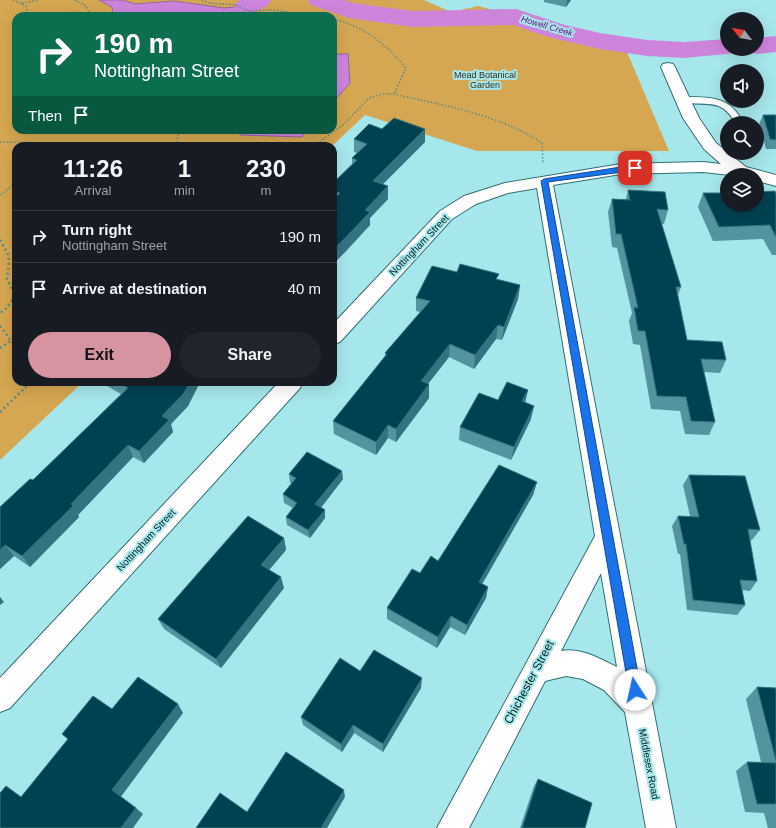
<!DOCTYPE html>
<style>
body{margin:0;font-family:Helvetica,sans-serif;background:#20242c;color:#f1f3f6;height:100vh;display:flex;flex-direction:column;font-size:15px;white-space:nowrap}
*{box-sizing:border-box;margin:0}
p{font-size:13px;color:#9ea1a6}
.icon{flex:none;width:22px;height:22px;fill:none;stroke:currentColor;stroke-width:2;stroke-linecap:round;stroke-linejoin:round}
.map{position:relative;flex:1;overflow:hidden}
.side{position:absolute;left:12px;top:142px;width:325px;height:244px;display:flex;flex-direction:column;background:#171b24;border-radius:12px;box-shadow:0 4px 16px #0002}
.side>*{flex:none}
.hud{position:absolute;left:12px;top:12px;width:325px;height:122px;border-radius:12px;box-shadow:0 4px 16px #0002;background:#0b6e4f;color:#fff;overflow:hidden}
.needle{width:26px;rotate:301deg}
.tools{position:absolute;left:720px;top:12px;display:grid;gap:8px}
.tools a{display:grid;place-items:center;width:44px;height:44px;border-radius:50%;background:#171b24;box-shadow:0 4px 16px #0002;font-size:20px}
.pin{position:absolute;display:grid;place-items:center;width:34px;height:34px;color:#fff;margin:-17px;border-radius:8px;box-shadow:0 2px 6px #0006}
.me{position:absolute;width:44px;margin:-22px;rotate:350deg;stroke-linejoin:round;filter:drop-shadow(0 0 3px #0008)}
.turn{display:flex;align-items:center;gap:14px;height:84px;padding:0 16px;font-size:18px}
.turn .icon{width:52px;height:52px;stroke-width:2.5}
.turn b{display:block;font-size:28px;line-height:34px}
.then{display:flex;align-items:center;height:38px;padding:0 16px;background:#0003;gap:8px;font-size:15px}
.eta{display:flex;justify-content:space-evenly;align-items:center;height:68px;text-align:center}
.eta b{font-size:24px;font-weight:700;line-height:28px}
.action{display:flex;gap:8px;margin-top:auto;padding:8px 16px}
.action a{flex:1;height:46px;border-radius:24px;background:#d5949f;color:#111;font-size:16px;font-weight:700;line-height:46px;text-align:center}
.action a+a{background:#20242c;color:#f1f3f6}
ul{padding:0;list-style:none}
li{display:flex;align-items:center;gap:12px;height:52px;padding:0 16px;border-top:1px solid #363941}
li div{flex:1}
li b{display:block;font-size:15px}
li em{font-style:normal}
.map>svg:first-child{display:block}
.green{fill:#d6a752;fill-rule:evenodd}
.water{fill:#cd85dc;stroke:#9167a4}
.lines{fill:none;stroke-linecap:round;stroke-linejoin:round}
.river{fill:#cd85dc;fill-rule:evenodd}
.service-casing{stroke:#317175;stroke-width:2}
.minor-casing{stroke:#317175;stroke-width:2}
.path-far1{stroke:#5a898c;stroke-width:1.5;stroke-dasharray:1.5 2;stroke-linecap:butt}
.path{stroke:#5a898c;stroke-width:2.5;stroke-dasharray:2 3;stroke-linecap:butt}
.service{fill:#fff;fill-rule:evenodd}
.minor{fill:#fff;fill-rule:evenodd}
.wall{fill:#53949e}
.shaded-wall{fill:#327480}
.building{fill:#004252;stroke:#327480}
.route{fill:#1a73e8;stroke:#114b97}
.labels{text-anchor:middle;dominant-baseline:central;stroke-width:4;stroke-linejoin:round;paint-order:stroke}
.far-water-label{font-size:9px;font-style:italic;fill:#690a7a;stroke:#a6e7eb}
.far-park-label{font-size:9px;fill:#362b18;stroke:#a6e7eb}
.street-label{font-size:10px;fill:#052122;stroke:#a6e7eb}
.near-street-label{font-size:12px;fill:#052122;stroke:#a6e7eb}
</style>
<div class="map">
<svg width="776" height="828" viewBox="0 0 776 828">
<rect width="100%" height="100%" fill="#a6e7eb"/>
<path class="green" d="M0,0h424l27,12 27,-6 146,39 45,106h-192l-112,-36 -33,31h-316v236h67l-83,78zM16,16h317v114h-317z"/>
<path class="water" d="M99,0h24l12,4 39,-3 50,7 23,-2 -15,10h-119l-1,-9z
M333,54h15l2,29 -17,19z
M238,130h70l-6,7 -62,-2z"/>
<g class="lines">
<path class="river" d="M272,0c-8,11 -21,15 -34,11l-4,-5 5,-6z
M307,0h38l8,3 60,8 103,-2 49,16 35,8 47,7 37,2 43,-3v10h12l-2,4 -53,5 -37,-2 -47,-7 -52,-12 -35,-12 -100,2 -64,-9 -38,-13z
M776,36v16l-19,2 -10,-2 -1,-3h11v-11z"/>
<defs>
<path id="service" d="M683,97c26,0 48,-1 60,26h-8c-13,-27 -32,-16 -55,-21v-4z"/>
<path id="minor" d="M668,63l5,1 2,3 24,51 17,25 30,24 30,8v11l-19,-5v-6h-27l-27,-3 -82,2 -68,11 123,643h-30l-21,-116 -21,-22 -21,-11 -17,-3 -21,5 -76,147h-32l158,-292 -58,-348 -29,5 -32,11 -24,15 -112,123 -7,2v-20l107,-113 24,-15 41,-13 116,-19 82,-2 18,2 -17,-15 -21,-31 -22,-51 2,-3zM601,573l16,94c-17,-8 -36,-20 -56,-16z
M279,382h24l-3,6 -290,320 -10,4v-34z"/>
</defs>
<use href="#service" class="service-casing"/>
<use href="#minor" class="minor-casing"/>
<path class="path-far1" d="M13,0l13,6 2,10
M75,0l11,6 6,10
M202,0l7,3 27,2 13,6
M22,3l17,-3
M53,16l21,-4 18,4
M244,16l5,-5 24,-1 41,6
M333,19c31,7 53,25 73,49l-12,26
M0,142l209,4
M178,146l-1,-9 4,-7
M314,146l30,-22 25,-26 14,-4h11c51,12 104,20 148,49l1,21
M0,195l16,-12"/>
<path class="path" d="M0,240l8,14 1,9 -2,16 8,16 -8,13 -7,5
M0,326l16,21
M0,348l16,-11
M0,412l31,-30"/>
<use href="#service" class="service"/>
<use href="#minor" class="minor"/>
</g>
<path class="wall" d="M544,0h27l-5,7 -22,-5z
M763,115h13v34h-10l-7,-25z
M382,129l43,13 -42,42 5,15 -18,19v7l-23,25 -14,14v-81l19,-19v-6l5,-5 -3,-1v-13z
M628,190l40,20 -4,14h-3l20,63 -3,8 9,45 39,20 -6,13 -16,-1 11,50 -6,13 -24,-1 -5,-23 -29,-2 -11,-64 -7,-1 -4,-23 3,-8 -15,-65 -5,-1 -4,-35 4,-13h14z
M703,193l73,1v61h-4l-9,-16 -50,2 -15,-34z
M457,272l41,8 22,5 -2,14 -16,41 -6,-1 -22,30 -25,-12 -21,27h1v14l-33,44 -8,-4 -12,17 -42,-21 -1,-13 52,-65v-3l35,-41 -4,-1v-13z
M100,382h100l-12,24 -17,18 2,8 -29,31 -11,-6 -55,58 1,2 -49,50 -16,-11 -14,13v-62l33,-27 88,-86z
M528,390l-3,12 6,17 -20,41 -52,-20 1,-13 38,-27z
M289,474l54,5 -22,28 4,3v8l-15,20 -23,-13 -1,-8 7,-9 -9,-5 -1,-9 9,-11h-2z
M689,475l71,55 -8,10h-2l7,41 -7,10 -8,-1 3,15 -8,10 -50,-5 -7,-56h-2l-6,-28 6,-10h12l-7,-31z
M537,482l-4,13 -51,89 6,3 -2,11 -21,37 -15,-8 -13,21 -50,-29v-11l33,-35 18,-12z
M284,538l2,12 -17,20 15,18 -63,80 -57,-39 -6,-10z
M360,671l61,17 -38,64 -29,-19 -12,19 -39,-27 -2,-8z
M757,687l19,1v140h-8l-4,-15 -19,-1 -9,-41 11,-9h14l-15,-63z
M538,779l47,49h-65l14,-42z"/>
<path class="shaded-wall" d="M567,0h4l-5,7z
M425,129v13l-52,52v-13z
M388,186v13l-18,19v7l-23,25 -14,14v-14l32,-40z
M520,285l-2,14 -16,41 2,-13z
M498,325l-2,14 -22,30 1,-14z
M450,344l-1,13 -29,37 1,-13z
M190,382h10l-12,24 -17,18 2,8 -29,31 -5,-12 23,-35z
M429,384v14l-33,44v-13z
M528,390l-3,13 -3,-2z
M534,406l-3,13 -20,41 3,-13z
M388,425v13l-12,17v-13z
M128,445l5,12 -55,58 1,2 -49,50 -8,-11z
M342,471l1,8 -26,34 -2,-9z
M537,482l-4,13 -56,98 2,-11z
M325,510v8l-15,20 -2,-8z
M284,538l2,12 -22,26 -3,-11z
M5,545l9,11 -14,13v-19z
M281,577l3,11 -63,80 -5,-9z
M488,587l-2,11 -21,37 2,-10z
M0,597l4,5 -4,3z
M451,616l-1,11 -13,21 1,-11z
M422,678l-1,10 -38,64v-8z
M178,704l5,9 -63,85 -8,-8z
M353,725l1,8 -12,19 -1,-8z
M344,790l1,7 -18,31h-6z
M136,808l7,6 -10,14h-12z"/>
<path class="building" d="M763,115h13v25l-6,-1z
M394,118l31,11 -52,52 15,5 -23,24 5,2 -24,25 -13,13v-50l7,-7 -7,-2v-8l24,-23 -5,-2 15,-14 -13,-5 15,-15 13,5z
M628,190l37,2 3,18 -11,-1 24,78h-5l11,53 35,2 4,18 -25,-1 14,63 -24,-1 -5,-24 -29,-1 -12,-65h-7l-4,-24 4,1 -17,-74h-5l-4,-35 18,1z
M775,191l1,3v43l-6,-12 -51,2 -16,-34h24v12h30v-13z
M460,264l39,10 -3,5 24,6 -16,42 -6,-2 -23,30 -25,-11 -29,37 8,3 -33,45 -8,-4 -12,17 -43,-21 54,-67 -2,-1 45,-52 -14,-3 16,-32 25,6z
M118,382h72l-6,11 -22,23 7,4 -30,31 -11,-6 -57,59 2,2 -51,50 -17,-11 -5,5v-43l30,-28 3,1 95,-92z
M507,382l21,8 -6,11 12,5 -20,41 -54,-20 19,-34 19,7z
M307,452l35,19 -27,33 10,6 -17,20 -22,-13 11,-14 -14,-9 13,-16 -7,-4z
M499,465l38,17 -58,100 9,5 -21,38 -16,-9 -13,21 -51,-29 25,-39 8,4 11,-17 7,5z
M689,475l56,1 15,54 -12,-1 9,52 -17,-1 5,25 -52,-5 -7,-56h-2l-6,-28 21,1z
M248,516l36,22 -23,27 20,12 -65,82 -58,-40z
M374,650l48,28 -39,66 -30,-19 -12,19 -40,-27 39,-59 20,13z
M138,677l40,27 -66,86 24,18 -15,20h-121v-35l6,-7 15,11 47,-58 -6,-5 31,-38 19,13z
M757,687l19,1v73z
M286,752l58,38 -23,38h-125l24,-35 27,19z
M747,762l29,1v41h-19z
M538,779l54,24 -7,25h-63z"/>
<path class="route" d="M635,166l2,1v3l-89,12 93,508 -2,4 -4,2 -4,-2 -2,-4 -88,-509 3,-2 77,-12z"/>
<g class="labels">
<g class="far-water-label">
<text transform="translate(547 26) rotate(16)">Howell Creek</text>
</g>
<g class="far-park-label">
<text x="485" y="75">Mead Botanical<tspan x="485" dy="10">Garden</tspan></text>
</g>
<g class="street-label">
<text transform="translate(419 245) rotate(-46)">Nottingham Street</text>
<text transform="translate(146 540) rotate(-47)">Nottingham Street</text>
<text transform="translate(649 764) rotate(79)">Middlesex Road</text>
</g>
<g class="near-street-label">
<text transform="translate(529 682) rotate(-62)">Chichester Street</text>
</g>
</g>
</svg>
<div class="tools">
<a><svg class="needle" viewBox="-14 -14 28 28"><path d="M0-13l5 13h-10z" fill="#e53935"/><path d="M0 13l5-13h-10z" fill="#9ea1a6"/></svg></a>
<a><svg class="icon" aria-label="sound" viewBox="0 0 24 24"><path d="M4 9h4l5-4v14l-5-4H4zM17 9q2 3 0 6"/></svg></a>
<a><svg class="icon" aria-label="search" viewBox="0 0 24 24"><circle cx="10" cy="10" r="6"/><path d="M15 15l6 6"/></svg></a>
<a><svg class="icon" aria-label="layers" viewBox="0 0 24 24"><path d="M12 4l9 5-9 5-9-5zM3 14l9 5 9-5"/></svg></a>
</div>
<div class="pin" style="left:635px;top:168px;background:#d93025"><svg class="icon" aria-label="arrive" viewBox="0 0 24 24"><path d="M6 21V4h12l-3 4 3 4H6"/></svg></div>
<svg class="me" style="left:635px;top:690px" viewBox="-20 -20 40 40"><circle r="19" fill="#fff"/><path d="M0-13L10 11 0 6-10 11z" fill="#1a73e8"/></svg>
<div class="hud">
<div class="turn"><svg class="icon" aria-label="right" viewBox="0 0 24 24"><path d="M7 20v-9h11M14 6l5 5-5 5"/></svg><div><b>190 m</b>Nottingham Street</div></div>
<div class="then">Then<svg class="icon" aria-label="arrive" viewBox="0 0 24 24"><path d="M6 21V4h12l-3 4 3 4H6"/></svg></div>
</div>
<section class="side">
<div class="eta">
<div><b>11:26</b><p>Arrival</p></div>
<div><b>1</b><p>min</p></div>
<div><b>230</b><p>m</p></div>
</div>
<ul>
<li><svg class="icon" aria-label="right" viewBox="0 0 24 24"><path d="M7 20v-9h11M14 6l5 5-5 5"/></svg><div><b>Turn right</b><p>Nottingham Street</p></div><em>190 m</em></li>
<li><svg class="icon" aria-label="arrive" viewBox="0 0 24 24"><path d="M6 21V4h12l-3 4 3 4H6"/></svg><div><b>Arrive at destination</b></div><em>40 m</em></li>
</ul>
<div class="action"><a>Exit</a><a>Share</a></div>
</section>
</div>
